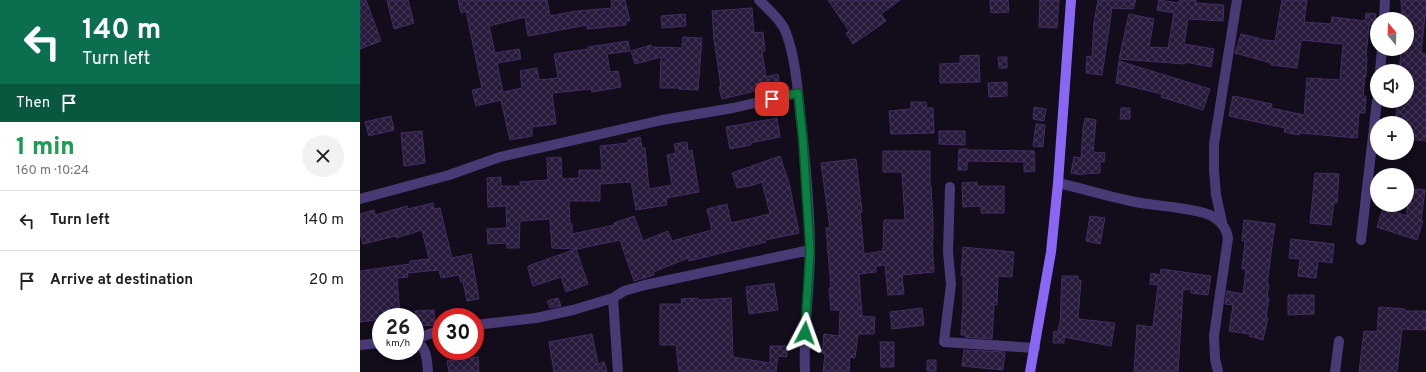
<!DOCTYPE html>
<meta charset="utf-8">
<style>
body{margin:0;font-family:Overpass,sans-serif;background:#f2f2f2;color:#202124;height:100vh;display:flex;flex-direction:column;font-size:15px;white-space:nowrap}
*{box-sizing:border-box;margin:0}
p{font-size:13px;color:#757577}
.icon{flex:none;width:22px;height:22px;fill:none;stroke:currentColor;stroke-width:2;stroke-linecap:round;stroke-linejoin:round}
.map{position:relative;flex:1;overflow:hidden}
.sheet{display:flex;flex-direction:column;background:#fff;width:360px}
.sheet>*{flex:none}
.top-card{background:#0b6e4f;color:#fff;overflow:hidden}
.needle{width:26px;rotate:341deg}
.tools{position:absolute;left:1010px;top:12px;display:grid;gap:8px}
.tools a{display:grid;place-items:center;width:44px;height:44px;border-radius:50%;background:#fff;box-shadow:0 2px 6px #0003;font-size:20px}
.speed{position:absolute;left:12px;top:308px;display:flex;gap:8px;font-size:20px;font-weight:700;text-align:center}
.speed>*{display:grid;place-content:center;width:52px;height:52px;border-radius:50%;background:#fff;box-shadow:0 2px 6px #0003;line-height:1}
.speed small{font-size:10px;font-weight:400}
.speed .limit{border:6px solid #d22;background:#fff;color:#111}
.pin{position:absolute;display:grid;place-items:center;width:34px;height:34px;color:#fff;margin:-17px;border-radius:8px;box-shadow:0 2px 6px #0006}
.me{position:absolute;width:44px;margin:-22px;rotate:4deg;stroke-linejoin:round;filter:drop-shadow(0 0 3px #0008)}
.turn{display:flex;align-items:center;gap:14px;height:84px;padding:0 16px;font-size:18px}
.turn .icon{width:52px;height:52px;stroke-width:2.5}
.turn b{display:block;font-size:28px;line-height:34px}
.then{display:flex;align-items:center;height:38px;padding:0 16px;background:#0003;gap:8px;font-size:15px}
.round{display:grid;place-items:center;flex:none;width:42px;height:42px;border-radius:21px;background:#f2f2f2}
.overview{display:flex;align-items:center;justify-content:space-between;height:68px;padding:0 16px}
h1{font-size:24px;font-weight:800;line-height:30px;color:#1e9e55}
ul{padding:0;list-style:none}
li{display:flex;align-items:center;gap:12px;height:60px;padding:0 16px;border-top:1px solid #e0e0e0}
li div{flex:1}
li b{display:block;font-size:15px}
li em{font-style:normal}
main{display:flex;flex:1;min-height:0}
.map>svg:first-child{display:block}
.building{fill:url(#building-cross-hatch);stroke:#442d64}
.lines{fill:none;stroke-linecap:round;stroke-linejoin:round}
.minor{stroke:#493a76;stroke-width:10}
.secondary{stroke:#8967f4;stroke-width:10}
.route-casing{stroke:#07532c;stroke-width:10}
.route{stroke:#0b8043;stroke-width:7}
</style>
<main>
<section class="sheet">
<div class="top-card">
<div class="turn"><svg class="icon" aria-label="left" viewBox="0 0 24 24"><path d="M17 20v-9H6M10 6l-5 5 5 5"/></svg><div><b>140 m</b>Turn left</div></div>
<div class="then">Then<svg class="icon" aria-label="arrive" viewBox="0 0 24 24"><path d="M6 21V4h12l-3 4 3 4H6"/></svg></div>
</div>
<div class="overview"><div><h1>1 min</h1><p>160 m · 10:24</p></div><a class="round"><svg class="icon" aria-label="close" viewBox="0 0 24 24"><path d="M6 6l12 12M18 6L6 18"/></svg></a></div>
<ul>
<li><svg class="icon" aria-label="left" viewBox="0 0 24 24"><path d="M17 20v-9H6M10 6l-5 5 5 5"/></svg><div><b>Turn left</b></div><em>140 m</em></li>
<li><svg class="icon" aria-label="arrive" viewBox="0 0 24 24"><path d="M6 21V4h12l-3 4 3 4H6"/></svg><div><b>Arrive at destination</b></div><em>20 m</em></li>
</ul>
</section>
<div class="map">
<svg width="1066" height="372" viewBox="0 0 1066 372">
<defs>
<pattern id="building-cross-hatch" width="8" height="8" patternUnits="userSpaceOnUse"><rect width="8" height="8" fill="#271a3a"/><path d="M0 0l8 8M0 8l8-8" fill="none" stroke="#463a57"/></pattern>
</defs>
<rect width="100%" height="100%" fill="#120c1b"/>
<path class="building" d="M0,0h6l15,41 -21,8z
M27,0h21l6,23 -20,6z
M98,0h89l3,16 27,-5 35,-3 -1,-8h14l5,21h-4v4l-39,4v-4l-59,11 -3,-19 -36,9 6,27 24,-4 2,10 -24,4 6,29 19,-4 -2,-17 17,-3 2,12 19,-2 -4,-24 34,-5v-2l40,-6 2,10 -23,3 3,18 8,-1 3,16 -29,5 -1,-3 -39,4 4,31 -24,3v9l-22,4 -9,-40 -25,6 -4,-16 10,-2 -16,-77 -5,2z
M468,0h72l-19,14 5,7 -33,23 -7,-11 3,-2z
M630,0h18l1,12 -18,1z
M680,0h19l-2,28 -18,-1z
M738,0h38l-3,9 -21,-1 -10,67 -16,-2 1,-17 5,1 2,-35z
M799,0l20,3v-3h17v3l28,2 -1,16 -35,-2 -4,25 30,5 -3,18 -26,-5v2l-66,-5 10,-45 25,5 -5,28 19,1 6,-35 -17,-3z
M922,0h25l-3,22 27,2 1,-7 33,4 1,-8 10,1 -1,12 -6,-1 -3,32h1l-1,20 -1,-1 -2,20h3l-1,17h-6l-2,25 -57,-5 -1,2 -15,-3 1,-4 -56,-12 4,-20 39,8 -1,4 33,7 3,-37 33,2 3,-36 -42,-4 -4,28 -26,-3v-2l-36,-10 6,-19 24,6 10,1z
M1041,0h25v16h-1l-4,37 5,1v87l-19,-2v-16h-12l3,-22h9v-30h-8l2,-19h6v-36h-5z
M392,8l2,25 9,-1 2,19h-3l4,26 12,-3 2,11 -58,14 -3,-12h2l-7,-48 -2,-28z
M325,14l1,12 -24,2 -1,-12z
M323,37l19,1 -4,52 -19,-1v-1h-19l1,-31 -26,7 -4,-13 20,-6v2l31,1z
M619,55l1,27 -40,1v-19l20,-1v-7z
M638,57h9v11h-8z
M759,61l91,28 -7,21 -42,-13 1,-3 -46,-11z
M647,82v14l-18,1 -1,-14z
M551,102h15l1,6h6l1,25 -43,1 -2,-23 22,-2z
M674,107l12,2 -2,12 -11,-2z
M761,108h9v11h-10z
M31,116l3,14 -25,6 -4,-14z
M417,118l3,19 -30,6 1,2 -21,4 -4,-22z
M725,118l11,2 -3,32 12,1 -1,9 -4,-1v12l-18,1v1l-11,-2 3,-16 7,1 2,-30z
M676,124l9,1 -2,22 -10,-1z
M62,131l3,32 -21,3 -3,-33z
M579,131h26v14l-26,-1z
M280,137l2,11h3l4,41 23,-4 -5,-30 9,-2 -2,-9 13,-2 1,9 4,-1 7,42 -33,6 1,7 -31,5 -5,-28 -31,2v17h-31l1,23h2v10l43,-9 -1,-2 20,-7 9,25 25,-10 4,10 40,-11 -5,-21 20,-5 4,19 39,-9 -8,-32 -12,4 -13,2 -5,-15 48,-17 9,27 10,50 -34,7 1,2 -77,19 -1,-3 -35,14 1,3 -20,6 -14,-41 -43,9 -25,-1 -2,-29 -30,2 -1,27h-12v-5l-19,1 -1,-15 20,-1 -1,-22 -18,1 -1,-29 14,-1v9h19v-4l28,-2 -1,-22 14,-1 1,22 17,-1v-8h23l-2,-24 28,-3v-3z
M599,149h9v1l66,1 1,20 -11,1v-10l-57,-1v9h-9z
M523,151h47v35h1l2,34v20h-1l2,32 -32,3 2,19 -16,1 -3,-30 -9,1v6l-17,2 3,42 13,1 -1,17h-16l-3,24 -5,-1 -1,15h-26l2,-18 -3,-1 2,-19 15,2 1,-26h-9l-2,-22h2l-5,-60h4l-9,-65 35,-4 6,53h-2l4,42 19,-3 1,-31h21l-3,-48h-19z
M955,173l24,1 -2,29 -3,-1 -3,23 -21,-2z
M617,182v4h27v27h-23v-7l-18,1 -1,-24z
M1047,188l18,2 -4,31h2l-6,19 -40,-13 6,-19 24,8z
M73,203l1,6 6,-1 12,50 19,-4 8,45 -12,2 -4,-19h-2l-2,-7 -18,3 -2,-8 -32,3 1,4 -11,1 3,39h-19v2l-21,3v-51l50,-7v-3l19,-2 -7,-29 -26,8v-2l-33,8 -3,-10v-20l14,-4 1,5 32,-9 1,3z
M730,216l15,2 -5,26 -14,-3z
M884,220l31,4 -8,60h2l-2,13 2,1 -3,20h2l-5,22 -14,-4 1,-2 -21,-3 4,-26 -8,-1 2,-13 16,3 3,-25h-4l3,-28h-3z
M931,239l43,5 -2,19 -14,-2 -2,17 -18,-2 2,-17 -11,-1z
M603,247l51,5 -2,25 -14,-1 -1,29h-3l-2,34 -27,-2 1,-2h-5l2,-31v-29h-2z
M216,249l12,35 -22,8 -5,-15 -28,9 -5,-17v-3z
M801,269l50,7 -3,19 -17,-2v-4l-8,1 -5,82h-44l3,-47 16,2 5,-42 -8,-1 1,-11 9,2z
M702,276h16v4h3l-3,39 37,4 -4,23 -47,-9v6h-11l1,-12 4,1 1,-7h1z
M414,283l4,27 -29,4 -3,-27z
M928,295h26v19l-26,1z
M198,298l3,8 -11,2 -3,-7z
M338,298v2l33,-2 2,59 37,6v-17h17v11l-9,-1 -2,16h-97l-3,-27h-16v-41h22l-1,-5z
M1019,307l26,2v2h21v19l-24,-1 -5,43h-38l5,-41 13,1z
M562,308l2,17 -32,4 -2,-17z
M74,310l1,15 -20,1v-15z
M232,334l6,30 6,-2 3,10h-53l-5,-30z
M520,342h14v25h-13z
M604,350l41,2 -2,18 -41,-4z
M118,357l1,15h-30l-2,-11z
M567,360h9v11h-9z"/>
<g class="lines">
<path class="minor" d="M399,0c9,9 21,19 26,30 10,25 12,54 15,81 5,45 10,94 10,139 0,41 -7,81 -5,122
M1024,19l1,-19
M1020,71l2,-22
M698,183c27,6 55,15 83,20 19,3 53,5 69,12 10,6 16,11 18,23l-14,98 1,23 3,12
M590,187l-2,65 3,32 -7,58 91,6
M0,199l89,-24 51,-18 162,-37 71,-12 65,-15
M862,222l-6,-27 -2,-25v-26l23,-144
M1001,240l16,-139
M253,298l5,74
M115,325l61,-7 37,-8 40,-12 11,-7 21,-6 165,-35
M55,339l26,-9
M55,340c12,8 12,19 13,32
M0,345l21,-2
M975,372l4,-31"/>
<path class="secondary" d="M670,372l21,-120 7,-69 13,-183"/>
</g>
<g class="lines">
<defs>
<path id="route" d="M412,99l26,-6 5,48 7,109 -5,83"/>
</defs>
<use href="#route" class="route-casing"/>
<use href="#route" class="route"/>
</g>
</svg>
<div class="tools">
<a><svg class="needle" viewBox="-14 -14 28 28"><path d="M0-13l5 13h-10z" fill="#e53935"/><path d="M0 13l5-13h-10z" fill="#757577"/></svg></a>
<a><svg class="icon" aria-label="sound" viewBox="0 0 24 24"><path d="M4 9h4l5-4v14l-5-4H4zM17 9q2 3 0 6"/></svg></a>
<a>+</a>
<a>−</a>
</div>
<div class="speed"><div>26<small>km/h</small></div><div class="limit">30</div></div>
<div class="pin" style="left:412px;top:99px;background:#d93025"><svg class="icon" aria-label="arrive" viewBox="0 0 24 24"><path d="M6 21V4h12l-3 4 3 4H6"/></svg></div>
<svg class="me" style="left:445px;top:333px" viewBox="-20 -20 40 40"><path d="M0-17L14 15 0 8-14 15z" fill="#0b8043" stroke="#fff" stroke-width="4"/></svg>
</div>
</main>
